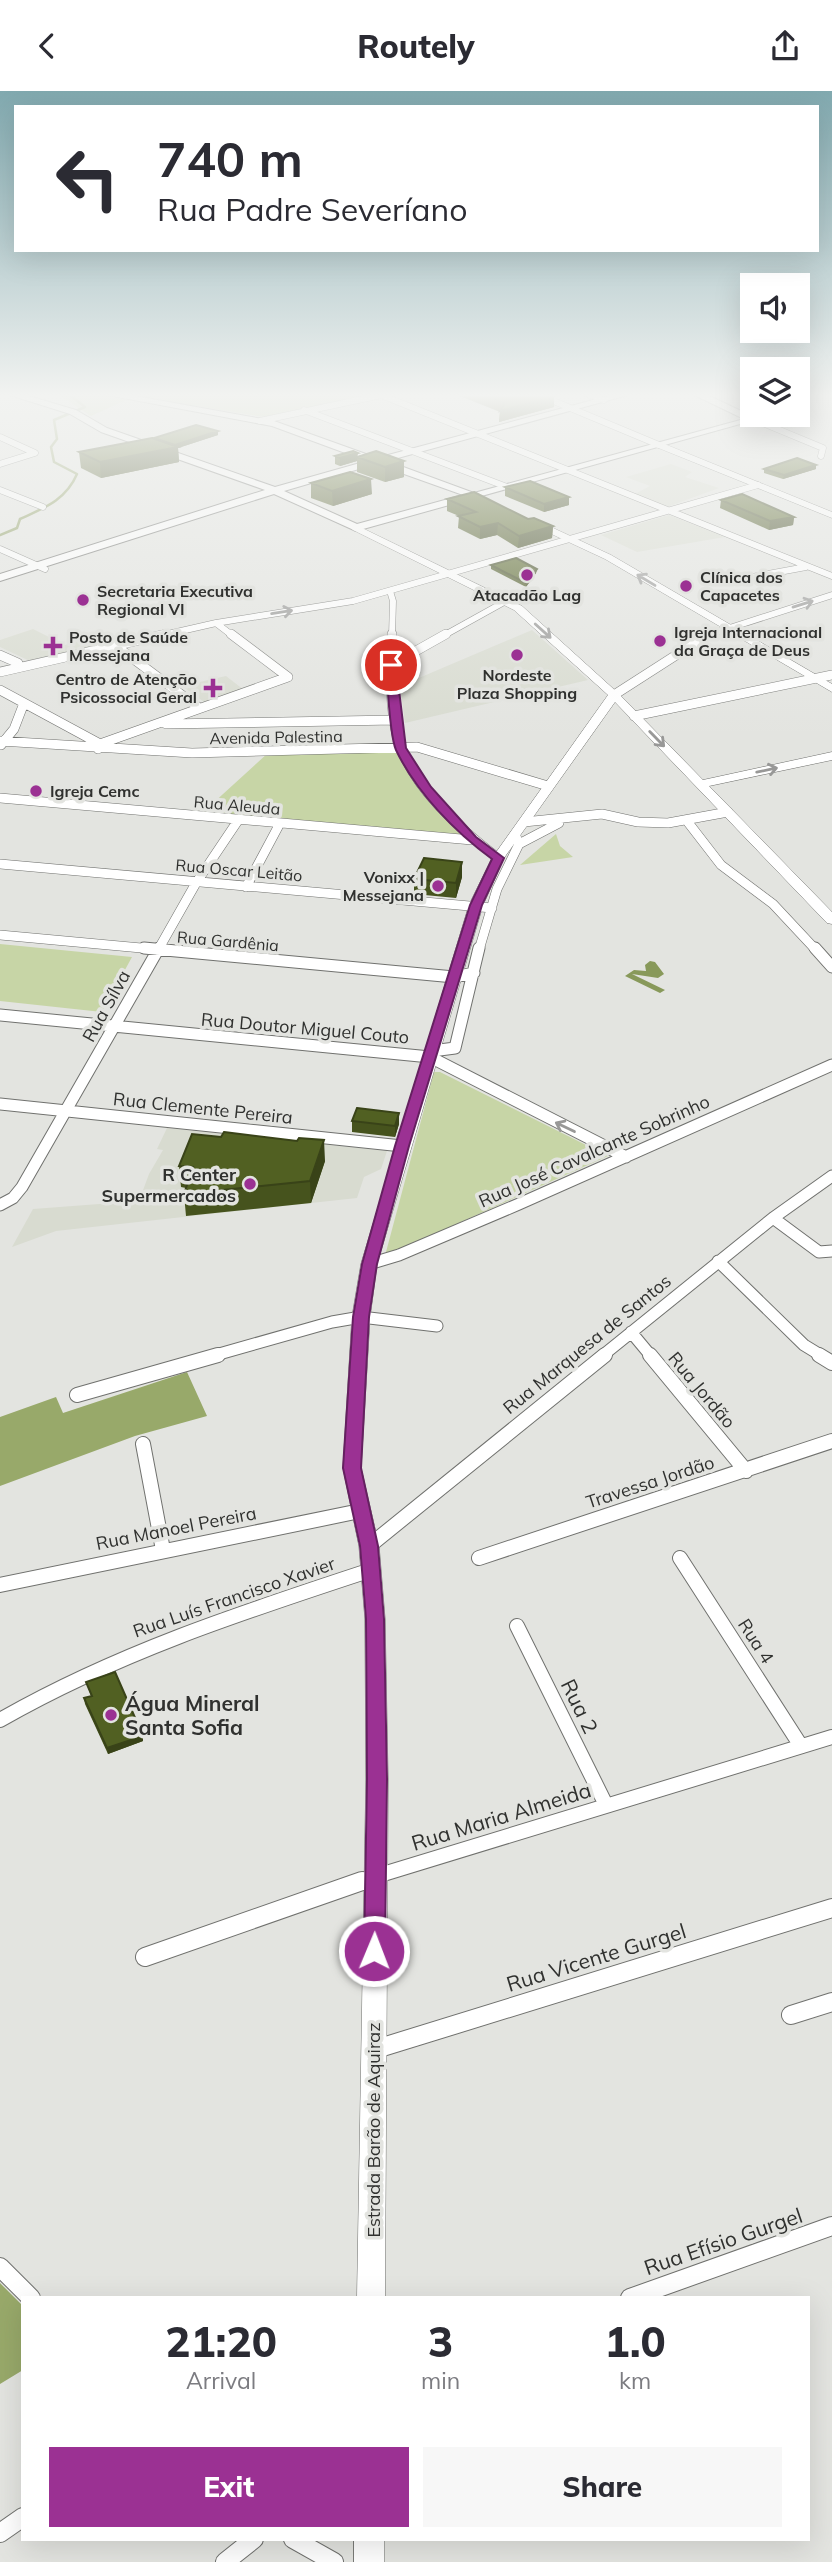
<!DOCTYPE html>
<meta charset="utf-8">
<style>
body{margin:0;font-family:Mulish,sans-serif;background:#f7f7f7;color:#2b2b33;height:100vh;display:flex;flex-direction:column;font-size:26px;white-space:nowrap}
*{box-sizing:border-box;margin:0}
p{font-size:23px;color:#7c7c81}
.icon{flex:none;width:38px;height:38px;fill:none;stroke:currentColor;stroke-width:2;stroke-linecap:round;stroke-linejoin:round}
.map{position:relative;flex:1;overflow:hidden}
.details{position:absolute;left:21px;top:2205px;width:789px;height:245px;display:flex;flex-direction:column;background:#fff;border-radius:0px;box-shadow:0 7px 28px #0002}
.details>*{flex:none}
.top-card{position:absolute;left:14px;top:14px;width:805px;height:147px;border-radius:0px;box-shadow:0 7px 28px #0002;background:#fff;color:#2b2b33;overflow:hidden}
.fabs{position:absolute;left:740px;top:182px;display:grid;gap:14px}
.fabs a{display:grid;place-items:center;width:70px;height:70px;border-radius:0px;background:#fff;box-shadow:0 7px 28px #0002;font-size:35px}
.pin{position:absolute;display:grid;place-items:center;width:60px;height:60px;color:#fff;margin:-30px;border:4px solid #fff;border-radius:50%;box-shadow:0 2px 7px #0007}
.me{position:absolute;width:77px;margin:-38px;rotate:1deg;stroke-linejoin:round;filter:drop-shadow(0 0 5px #0008)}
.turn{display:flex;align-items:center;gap:24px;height:147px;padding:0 28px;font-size:32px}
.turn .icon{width:91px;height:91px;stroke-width:2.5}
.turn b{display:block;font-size:49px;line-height:60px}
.eta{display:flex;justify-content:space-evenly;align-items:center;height:119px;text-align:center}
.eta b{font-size:42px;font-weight:800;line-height:49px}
.primary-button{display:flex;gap:14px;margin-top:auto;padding:14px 28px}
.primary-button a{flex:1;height:80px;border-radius:0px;background:#9b3193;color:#fff;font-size:28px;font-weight:800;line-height:80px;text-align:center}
.primary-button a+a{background:#f7f7f7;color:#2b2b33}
header{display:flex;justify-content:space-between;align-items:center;height:91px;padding:0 28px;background:#fff;font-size:32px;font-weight:800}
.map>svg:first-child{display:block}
.built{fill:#d8dbd0}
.green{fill:#c7d5a6}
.forest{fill:#98a96a}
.water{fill:#88995a}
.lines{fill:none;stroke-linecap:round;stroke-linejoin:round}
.stream{stroke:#88995a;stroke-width:2.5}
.street-far4-casing{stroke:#70716e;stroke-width:7}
.street-far3-casing{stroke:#70716e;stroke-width:10}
.street-far2-casing{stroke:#70716e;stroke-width:13}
.street-far1-casing{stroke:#70716e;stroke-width:16}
.street-casing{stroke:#70716e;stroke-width:20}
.secondary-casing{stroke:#70716e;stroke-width:1}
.primary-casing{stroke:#70716e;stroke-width:2}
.street-far4{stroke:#fff;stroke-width:6}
.street-far3{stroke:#fff;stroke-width:9}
.street-far2{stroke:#fff;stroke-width:11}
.street-far1{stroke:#fff;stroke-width:14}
.street{stroke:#fff;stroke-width:18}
.secondary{fill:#fff;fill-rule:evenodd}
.primary{fill:#fff;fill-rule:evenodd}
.wall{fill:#46531d}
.shaded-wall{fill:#394318}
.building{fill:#516022;stroke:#394318;stroke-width:2}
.oneway{stroke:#989897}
.route{fill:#9b3193;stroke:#652060;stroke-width:2}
.poi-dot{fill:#9b3193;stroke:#e3e4e0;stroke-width:2.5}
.labels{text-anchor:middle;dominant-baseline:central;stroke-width:7;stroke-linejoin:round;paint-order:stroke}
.far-poi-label{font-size:16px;font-weight:bold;fill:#30312f;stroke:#e3e4e0;text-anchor:start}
.far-street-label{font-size:16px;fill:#30312f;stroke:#e3e4e0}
.street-label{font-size:18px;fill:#30312f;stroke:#e3e4e0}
.poi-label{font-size:18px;font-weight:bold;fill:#30312f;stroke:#e3e4e0;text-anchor:end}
.near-poi-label{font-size:21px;font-weight:bold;fill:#30312f;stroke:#e3e4e0;text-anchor:start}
.near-street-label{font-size:21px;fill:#30312f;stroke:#e3e4e0}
</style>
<header><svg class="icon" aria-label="back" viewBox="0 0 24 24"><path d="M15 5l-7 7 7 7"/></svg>Routely<svg class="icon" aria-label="share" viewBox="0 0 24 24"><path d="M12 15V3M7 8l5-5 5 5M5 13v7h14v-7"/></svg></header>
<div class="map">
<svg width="832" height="2471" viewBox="0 0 832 2471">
<rect width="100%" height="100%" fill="#e3e4e0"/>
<path class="built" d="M671,373l21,8 -7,5 34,11 -52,19 -32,-13 15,-8 -24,-9z
M669,424l56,22 -88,15 -36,-17z
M33,538l32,16 24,-8 18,9 -73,17 -34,-16v-7z
M532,539l56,50 -183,43 -5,-37z
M226,585l18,14 -40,12 -22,-16z
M167,1037l220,23 -6,18 -17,8 -7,21 -301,33 -44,16 21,-38 106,-8 10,-27 14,-24 -6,-1z"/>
<path class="green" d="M55,301h29l42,8 -35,16z
M111,301h274l-122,25z
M268,662h130l23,36 49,52 -270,-26z
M556,743l4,12 13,11 -53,8z
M0,853l132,13 -30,55 -102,-11z
M434,981h6l168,84 -214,96h-8z"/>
<path class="forest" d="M187,1281l20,44 -72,20 -135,50v-69l56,-20 7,16z
M0,2192l23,23v64l-23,14z"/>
<path class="water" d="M650,870l5,1 9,12 -6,4 -26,-4 33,16 -5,3 -35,-17 9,-6 12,1 -1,-6z"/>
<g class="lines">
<path class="stream" d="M0,444l17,-7 3,-9c24,-11 46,-19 57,-45l-23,-12 -3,-15 6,-8 -3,-19 31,-13 -14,-11v-4"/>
<defs>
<path id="street-far4" d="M532,301l127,53
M583,301l21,8
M381,304l451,181
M304,319l203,77
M753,328l70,29 -2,8
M260,330l126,-27
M0,346l35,16 -35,11
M0,399l43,17
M0,458l45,20
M752,486l54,-10
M390,500l3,10 -1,35
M216,532l17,13
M159,545l57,-13 137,-22 405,-116
M443,545l63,-35
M705,545l127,-41"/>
<path id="street-far3" d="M392,543c-1,34 -3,69 5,102 13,50 62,92 101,122
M116,555l82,61
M0,564l18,8
M391,574l55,-31
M0,581l166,-38
M0,599l100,54 -2,5
M614,604l95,-61
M634,625l198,-41
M166,633l229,-4
M0,650l192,12 225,-6 131,39
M100,653l188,-67 -57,-43
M1,654l13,-16 10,-26
M0,707l472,42
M687,730l34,44 52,39 43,46
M524,731l78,-8 36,8 30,1 60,-11
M519,753l40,-21
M0,773l492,44
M246,796l32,-60
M0,844l163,15
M158,859l38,-67 43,-64
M479,859l18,-61 22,-45 -4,-10"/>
<path id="street-far2" d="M144,857l310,29 20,-4
M815,857l17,19
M0,924l430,42 196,100
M432,960l23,-3 24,-100
M0,1013l402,42
M0,1114l13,-7 9,-11 137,-239
M773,1127l46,34 13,-1
M718,1170l86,84 18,11
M369,1173l30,-9 120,-51 313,-139
M631,1241l20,24
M212,1265l120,-34 29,-5 76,9
M602,1265l171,-138 59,-42"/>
<path id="street-far1" d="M650,1264l96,116
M819,1264l13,8
M77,1304l141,-40
M143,1353l20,106
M369,1455l236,-191
M479,1467l353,-117
M680,1467l121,188
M0,1494l360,-74
M517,1535l89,179
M0,1629c117,-67 243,-108 371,-150
M357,1791l475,-145"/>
<path id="street" d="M145,1866l217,-76
M791,1924l41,-13
M373,1959l459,-142
M0,2176l31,31
M630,2207l202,-72
M0,2442l23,-16
M293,2448l41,23
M225,2471l29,-23"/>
<path id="secondary" d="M656,352h6l170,69v6l-176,-71z
M530,429h6l75,35 221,129v8l-227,-133 -75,-35z
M356,434l166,81 96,87 85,87 129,-28v8l-123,26 123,126v12l-5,-1 -212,-221 -111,156 -21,47 -106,359 -7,53 -9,151 18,78 6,73 3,160 -3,519h-28l9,-519 -1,-160 -6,-73 -16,-78 9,-151 9,-53 108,-359 23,-47 116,-163 -94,-85 -161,-80 -2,-2z
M354,2448h30v23h-30z"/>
<path id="primary" d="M0,301h15l61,18 31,18 168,59 92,-26 -95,-35 -181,-34h22l161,29 103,37 246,-66h16l-252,69 87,32 270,-74 -56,-27h13l57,27 -402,112 -82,-37 -274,87v-7l265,-84 -164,-58 -31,-18zM376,373l87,31 -106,29 -73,-33z"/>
</defs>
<use href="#street-far4" class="street-far4-casing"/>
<use href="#street-far3" class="street-far3-casing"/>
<use href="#street-far2" class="street-far2-casing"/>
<use href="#street-far1" class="street-far1-casing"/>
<use href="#street" class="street-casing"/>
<use href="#secondary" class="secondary-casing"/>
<use href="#primary" class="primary-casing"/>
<use href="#street-far4" class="street-far4"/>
<use href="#street-far3" class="street-far3"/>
<use href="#street-far2" class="street-far2"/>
<use href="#street-far1" class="street-far1"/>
<use href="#street" class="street"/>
<use href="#secondary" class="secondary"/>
<use href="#primary" class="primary"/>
</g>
<path class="wall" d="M460,301h87l7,15 -55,15 1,-10 -40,-16z
M218,340v4l-40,13 1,14 -78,16 -20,-10 -2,-16 75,-13z
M376,360l28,26 -19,5 -28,-10v-11l-17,5 -5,-2v-8h23z
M816,374v4l-33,10 -19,-6v-4z
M311,392l61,11 -39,12 -22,-8z
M505,396l64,10v8l-25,7 -39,-16z
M447,408l106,27 -1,12 -34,10 -21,-13 -17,4 -22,-11 1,-12 -12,-5z
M721,409l73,17 -1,8 -24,5 -49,-22z
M491,474l46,4 -1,4 -10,14 -35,-18z
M462,786l-6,21 -42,-4v-15z
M399,1022v11l-4,13 -43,-5v-11z
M325,1070l-14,42 -125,13 -2,-22 2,-6 -5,-1 -2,-21z
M86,1591l57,54v5l-35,13 -23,-50 -1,-6 7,-2z"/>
<path class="shaded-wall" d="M554,305v11l-55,15 1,-11z
M218,340v4l-40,13 1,14 -78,16 -1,-16 75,-17z
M358,362l-1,8 -17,5v-8z
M404,370v16l-19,5v-15z
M816,374v4l-33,10 1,-4z
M371,388l1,15 -39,12 -1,-15z
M569,406v8l-25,7v-8z
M794,426l-1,8 -24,5 1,-9z
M498,432l-1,12 -17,4v-12z
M553,435l-1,12 -34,10 1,-12z
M537,478l-1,4 -10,14v-4z
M462,771v15l-6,21v-15z
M399,1022v11l-4,13v-11z
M324,1049l1,21 -14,42 -1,-22z
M143,1645v5l-35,13 -1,-6z"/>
<path class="building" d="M479,301h68l7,4 -54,15 5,-8z
M196,334l22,6 -43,14 -21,-7z
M152,347l26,9 -78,15 -21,-10z
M353,360l5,2 -18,5 -5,-2z
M376,360l28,10 -19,6 -28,-10z
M797,367l19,7 -32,10 -20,-6z
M350,381l21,7 -39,12 -21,-8z
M530,390l39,16 -25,7 -39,-17z
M474,401l54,27 6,-1 19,8 -34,10 -21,-13 -18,4 -22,-11 18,-4 -29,-13z
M742,403l52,23 -24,4 -49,-21z
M516,467l21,11 -11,14 -35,-18z
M424,767l38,4 -6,21 -42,-4z
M357,1017l42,5 -4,13 -43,-5z
M224,1041l73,9 2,-3 25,2 -14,41 -126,13 9,-27 -14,-1 13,-32 29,3z
M115,1581l28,64 -36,12 -23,-50 8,-2 -6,-14z"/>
<defs><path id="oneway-shaft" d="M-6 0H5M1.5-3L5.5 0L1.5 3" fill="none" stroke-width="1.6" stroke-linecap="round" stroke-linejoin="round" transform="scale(1.75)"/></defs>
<g class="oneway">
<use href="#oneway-shaft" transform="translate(646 489) rotate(-149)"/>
<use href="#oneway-shaft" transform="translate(803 513) rotate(-17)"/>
<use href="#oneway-shaft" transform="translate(282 521) rotate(-9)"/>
<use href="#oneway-shaft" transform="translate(543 540) rotate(42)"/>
<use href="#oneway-shaft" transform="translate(657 648) rotate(46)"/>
<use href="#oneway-shaft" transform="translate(767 679) rotate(-12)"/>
<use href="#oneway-shaft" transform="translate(565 1036) rotate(-154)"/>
</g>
<linearGradient id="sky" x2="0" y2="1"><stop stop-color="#81a9af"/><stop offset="0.47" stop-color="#f2f3f1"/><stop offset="1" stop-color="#f2f3f1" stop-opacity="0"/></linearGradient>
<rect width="832" height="647" fill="url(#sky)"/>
<path class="route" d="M391,571l5,3 10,83 25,39 45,50 28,21 -22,47 -73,241 -32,118 -8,53 -8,151 17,78 6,73 3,160 -2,172 -3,7 -8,2 -7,-2 -3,-7 3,-172 -1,-160 -6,-73 -17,-78 10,-151 9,-53 33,-118 75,-241 22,-46c-37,-27 -76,-67 -96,-109 -7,-16 -8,-65 -10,-85z"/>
<g class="poi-dot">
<circle cx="527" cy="484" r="7"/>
<circle cx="686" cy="495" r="7"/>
<circle cx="83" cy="509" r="7"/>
<circle cx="660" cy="550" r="7"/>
<path d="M49.5 544.5h7v7h7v7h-7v7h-7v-7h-7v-7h7z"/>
<circle cx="517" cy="564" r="7"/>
<path d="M209.5 586.5h7v7h7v7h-7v7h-7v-7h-7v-7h7z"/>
<circle cx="36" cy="700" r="7"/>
<circle cx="438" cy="795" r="7"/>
<circle cx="250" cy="1093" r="7"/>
<circle cx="111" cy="1624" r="7"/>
</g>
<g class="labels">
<g class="far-poi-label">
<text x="700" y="486">Clínica dos<tspan x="700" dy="18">Capacetes</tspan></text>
<text x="97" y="500">Secretaria Executiva<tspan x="97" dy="18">Regional VI</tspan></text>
<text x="527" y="504" text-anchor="middle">Atacadão Lag</text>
<text x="674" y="541">Igreja Internacional<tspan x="674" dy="18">da Graça de Deus</tspan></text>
<text x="69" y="546">Posto de Saúde<tspan x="69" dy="18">Messejana</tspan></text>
<text x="517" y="584" text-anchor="middle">Nordeste<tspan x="517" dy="18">Plaza Shopping</tspan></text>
<text x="197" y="588" text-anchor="end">Centro de Atenção<tspan x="197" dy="18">Psicossocial Geral</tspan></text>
<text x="50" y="700">Igreja Cemc</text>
<text x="424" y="786" text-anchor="end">Vonixx |<tspan x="424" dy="18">Messejana</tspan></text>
</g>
<g class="far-street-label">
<text transform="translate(276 646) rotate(-1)">Avenida Palestina</text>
<text transform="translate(237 714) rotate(5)">Rua Aleuda</text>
<text transform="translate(239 779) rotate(5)">Rua Oscar Leitão</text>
<text transform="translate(228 850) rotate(5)">Rua Gardênia</text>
</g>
<g class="street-label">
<text transform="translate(106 915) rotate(-61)">Rua Sílva</text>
<text transform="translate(305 937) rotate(5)">Rua Doutor Miguel Couto</text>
<text transform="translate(203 1017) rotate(6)">Rua Clemente Pereira</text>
<text transform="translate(594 1060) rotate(-24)">Rua José Cavalcante Sobrinho</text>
<text transform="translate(587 1253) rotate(-39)">Rua Marquesa de Santos</text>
<text transform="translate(702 1299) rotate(50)">Rua Jordão</text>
<text transform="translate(650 1391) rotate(-18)">Travessa Jordão</text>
<text transform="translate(176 1437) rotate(-11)">Rua Manoel Pereira</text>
<text transform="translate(234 1506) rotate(-19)">Rua Luís Francisco Xavier</text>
<text transform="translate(756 1550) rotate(57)">Rua 4</text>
<text transform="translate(373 2039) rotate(-90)">Estrada Barão de Aquiraz</text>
</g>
<g class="poi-label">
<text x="236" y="1083">R Center<tspan x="236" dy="21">Supermercados</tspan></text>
</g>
<g class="near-poi-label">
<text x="125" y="1612">Água Mineral<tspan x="125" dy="24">Santa Sofia</tspan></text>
</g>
<g class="near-street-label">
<text transform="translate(580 1615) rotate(64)">Rua 2</text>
<text transform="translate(501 1725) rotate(-17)">Rua Maria Almeida</text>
<text transform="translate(596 1866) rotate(-17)">Rua Vicente Gurgel</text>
<text transform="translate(723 2150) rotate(-19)">Rua Efísio Gurgel</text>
</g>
</g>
</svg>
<div class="fabs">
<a><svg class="icon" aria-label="sound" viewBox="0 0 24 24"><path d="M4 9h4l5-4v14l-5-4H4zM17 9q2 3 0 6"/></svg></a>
<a><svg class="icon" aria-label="layers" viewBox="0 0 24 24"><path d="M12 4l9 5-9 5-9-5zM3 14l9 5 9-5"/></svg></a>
</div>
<div class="pin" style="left:391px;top:574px;background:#d93025"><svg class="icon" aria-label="arrive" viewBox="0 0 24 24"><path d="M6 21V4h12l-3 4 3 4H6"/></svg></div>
<svg class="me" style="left:374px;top:1860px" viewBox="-20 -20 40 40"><circle r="17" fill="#9b3193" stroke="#fff" stroke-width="3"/><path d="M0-11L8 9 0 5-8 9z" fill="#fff"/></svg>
<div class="top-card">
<div class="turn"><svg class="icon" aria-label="left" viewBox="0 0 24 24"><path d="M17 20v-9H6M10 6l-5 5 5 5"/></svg><div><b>740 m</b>Rua Padre Severíano</div></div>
</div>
<section class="details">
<div class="eta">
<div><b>21:20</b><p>Arrival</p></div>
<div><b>3</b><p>min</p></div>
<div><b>1.0</b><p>km</p></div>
</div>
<div class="primary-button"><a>Exit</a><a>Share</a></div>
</section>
</div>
